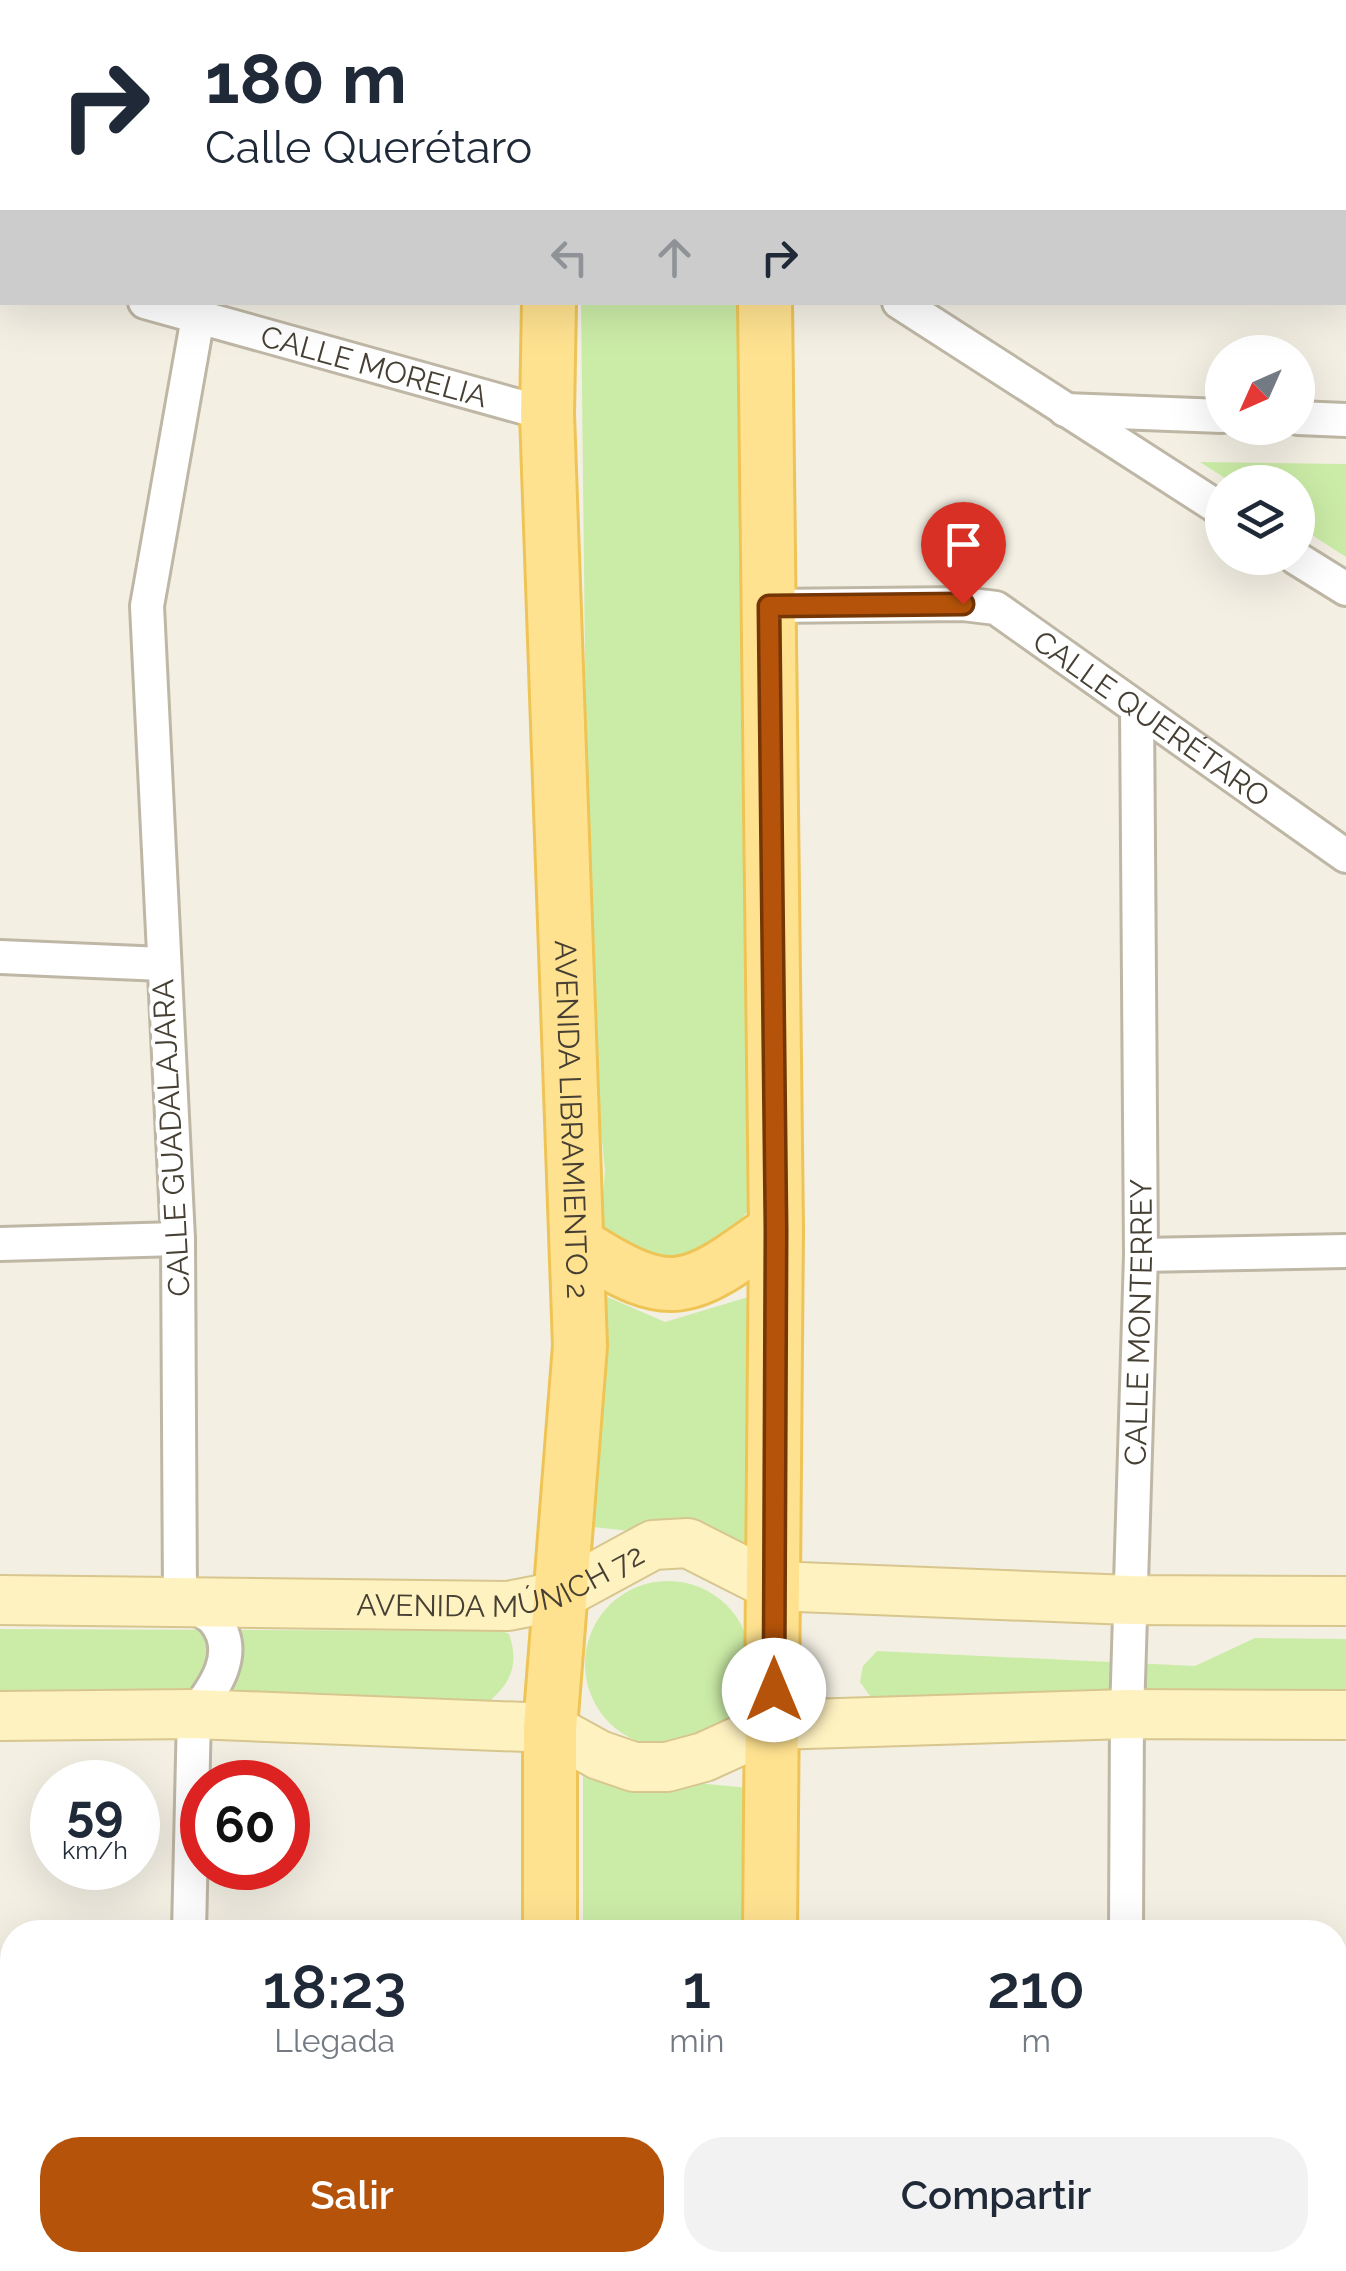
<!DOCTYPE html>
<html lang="es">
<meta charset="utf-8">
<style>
body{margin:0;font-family:Raleway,sans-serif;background:#f2f2f3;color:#1f2937;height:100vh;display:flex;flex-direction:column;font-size:38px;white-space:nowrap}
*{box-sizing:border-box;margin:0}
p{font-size:32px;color:#747a83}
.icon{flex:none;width:55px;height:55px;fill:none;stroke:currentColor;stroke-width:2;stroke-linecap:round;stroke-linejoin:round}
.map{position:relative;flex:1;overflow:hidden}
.drawer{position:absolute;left:0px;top:1920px;width:1348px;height:352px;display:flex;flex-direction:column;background:#fff;border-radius:40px 40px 0 0;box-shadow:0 10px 40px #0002}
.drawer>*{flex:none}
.hud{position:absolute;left:0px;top:0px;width:1348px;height:305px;box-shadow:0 10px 40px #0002;background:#fff;color:#1f2937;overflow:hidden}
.needle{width:65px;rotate:225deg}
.controls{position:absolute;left:1205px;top:335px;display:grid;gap:20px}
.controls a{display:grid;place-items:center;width:110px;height:110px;border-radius:50%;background:#fff;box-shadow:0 10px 40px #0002;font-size:50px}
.speed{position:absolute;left:30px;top:1760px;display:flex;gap:20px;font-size:50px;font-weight:700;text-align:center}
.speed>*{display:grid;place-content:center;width:130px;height:130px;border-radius:50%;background:#fff;box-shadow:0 10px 40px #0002;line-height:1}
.speed small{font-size:25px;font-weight:400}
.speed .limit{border:15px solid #d22;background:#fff;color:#111}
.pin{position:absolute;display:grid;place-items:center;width:85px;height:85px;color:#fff;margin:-102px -42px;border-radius:50% 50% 50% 0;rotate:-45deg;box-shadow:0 0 10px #0007}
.pin .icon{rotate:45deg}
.me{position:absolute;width:110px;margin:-55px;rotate:0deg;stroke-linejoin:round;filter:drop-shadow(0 0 8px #0008)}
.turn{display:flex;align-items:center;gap:35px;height:210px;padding:0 40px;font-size:45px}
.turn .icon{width:130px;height:130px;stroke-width:2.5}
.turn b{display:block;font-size:70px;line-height:85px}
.lanes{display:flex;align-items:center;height:95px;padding:0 40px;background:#0003;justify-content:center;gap:50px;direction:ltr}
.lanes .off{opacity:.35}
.eta{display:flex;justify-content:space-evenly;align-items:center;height:170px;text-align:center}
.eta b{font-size:60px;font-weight:600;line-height:70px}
.button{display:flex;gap:20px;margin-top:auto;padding:20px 40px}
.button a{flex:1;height:115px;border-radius:40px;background:#b45309;color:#fff;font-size:40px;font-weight:600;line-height:115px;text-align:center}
.button a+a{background:#f2f2f3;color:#1f2937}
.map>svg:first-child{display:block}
.green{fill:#cbeca7}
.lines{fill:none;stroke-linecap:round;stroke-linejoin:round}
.street-casing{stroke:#bfb7a5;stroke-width:38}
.secondary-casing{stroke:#d7c68e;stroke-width:52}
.primary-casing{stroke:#efc456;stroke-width:58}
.street{stroke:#fff;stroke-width:32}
.secondary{stroke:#fff2c1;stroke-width:48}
.primary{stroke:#ffe290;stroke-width:52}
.route-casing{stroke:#753606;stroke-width:25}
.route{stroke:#b45309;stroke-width:18}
.labels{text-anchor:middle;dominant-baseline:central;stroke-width:8;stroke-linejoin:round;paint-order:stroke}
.street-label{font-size:30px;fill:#463f33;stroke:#fff}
</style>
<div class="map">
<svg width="1346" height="2271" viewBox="0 0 1346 2271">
<rect width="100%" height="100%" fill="#f3efe3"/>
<path class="green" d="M581,303h177l9,884 -50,63 -47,27 -59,-30 -10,-23 4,-54 -16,-160z
M1200,462l146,2v93l-48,-31v-44h-67z
M765,1292l-14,252 -158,-17 10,-232 62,27z
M585 1664a83 83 0 1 1 166 0a83 83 0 1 1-166 0Z
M0,1629l502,2 7,3c11,31 1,51 -23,70l-486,-1z
M1255,1638l91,1v76l-466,-5 -20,-28 3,-16 14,-15 318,15z
M583,1772l166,16 -2,144h-164z
M565,2260h189l2,11h-191z"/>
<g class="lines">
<defs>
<g id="street">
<path d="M253,2v-2"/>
<path d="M1160,2l1,-2"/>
<path d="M0,10l2,1"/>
<path d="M1345,152h1"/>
<path d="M0,270h2"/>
<path id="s1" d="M145,302l402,112"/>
<path d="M899,302l323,208"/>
<path d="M1065,410l157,6"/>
<path d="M1298,418l48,2"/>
<path d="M1296,558l50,31"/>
<path id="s2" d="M769,606l194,-2 33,4 350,248"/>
<path d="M0,957l163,7"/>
<path d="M0,1244l178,-5"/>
<path d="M1141,1255l205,-4"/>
<path d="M189,1932l5,-218c20,-25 47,-62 20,-94 -7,-8 -24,-14 -34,-20l-2,-361 -31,-633 51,-289"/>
<path id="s3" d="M1126,1932l1,-218 14,-459 -4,-546"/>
<path d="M0,2037h12"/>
<path d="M1335,2231l11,-17"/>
<path d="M190,2260v11"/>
<path d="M1124,2271v-11"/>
<path d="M1308,2271l8,-11"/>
</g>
<g id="secondary">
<path id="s4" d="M0,1600l508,6 51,-10 94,-51 35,-2 85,43 357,14 216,1"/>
<path d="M0,1716l194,-2 356,14 49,27 35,12h33l37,-10 70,-32 353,-11 219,1"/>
</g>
<g id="primary">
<path d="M545,0v2"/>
<path d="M756,2v-2"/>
<path id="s5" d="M549,302l-2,112 33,932 -30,382v204"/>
<path d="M765,302l11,927 -6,703"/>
<path d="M578,1244c95,62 111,48 198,-15"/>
<path d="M767,2260v11"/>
<path d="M549,2271v-11"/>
</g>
</defs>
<use href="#street" class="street-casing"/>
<use href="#secondary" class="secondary-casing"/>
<use href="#primary" class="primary-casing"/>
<use href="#street" class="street"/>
<use href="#secondary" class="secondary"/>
<use href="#primary" class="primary"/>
</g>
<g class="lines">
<defs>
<path id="route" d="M774,1690l2,-460 -7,-624 194,-2"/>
</defs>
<use href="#route" class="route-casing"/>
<use href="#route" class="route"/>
</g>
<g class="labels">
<g class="street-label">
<text stroke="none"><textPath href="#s1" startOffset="238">CALLE MORELIA</textPath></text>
<text stroke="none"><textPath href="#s2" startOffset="418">CALLE QUERÉTARO</textPath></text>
<text stroke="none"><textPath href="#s5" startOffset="818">AVENIDA LIBRAMIENTO 2</textPath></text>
<text transform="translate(171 1138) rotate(-93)">CALLE GUADALAJARA</text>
<text stroke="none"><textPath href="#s3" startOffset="610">CALLE MONTERREY</textPath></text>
<text stroke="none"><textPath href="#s4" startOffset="505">AVENIDA MÚNICH 72</textPath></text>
</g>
</g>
</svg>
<div class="controls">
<a><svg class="needle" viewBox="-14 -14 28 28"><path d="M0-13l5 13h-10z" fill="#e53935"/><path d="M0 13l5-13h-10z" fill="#747a83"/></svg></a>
<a><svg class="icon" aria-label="layers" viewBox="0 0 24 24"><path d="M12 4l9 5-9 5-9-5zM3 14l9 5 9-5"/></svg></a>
</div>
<div class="speed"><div>59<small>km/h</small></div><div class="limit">60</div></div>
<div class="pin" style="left:963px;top:604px;background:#d93025"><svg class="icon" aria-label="arrive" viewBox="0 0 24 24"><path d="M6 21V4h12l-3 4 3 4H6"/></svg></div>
<svg class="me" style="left:774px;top:1690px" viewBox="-20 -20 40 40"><circle r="19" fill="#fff"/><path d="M0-13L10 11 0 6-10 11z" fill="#b45309"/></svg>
<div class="hud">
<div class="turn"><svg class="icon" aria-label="right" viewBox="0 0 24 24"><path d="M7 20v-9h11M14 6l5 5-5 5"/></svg><div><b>180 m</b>Calle Querétaro</div></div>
<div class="lanes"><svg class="icon off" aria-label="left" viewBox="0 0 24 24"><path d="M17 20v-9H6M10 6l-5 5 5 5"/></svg><svg class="icon off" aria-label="ahead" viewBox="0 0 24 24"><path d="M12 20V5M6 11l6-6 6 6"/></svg><svg class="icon" aria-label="right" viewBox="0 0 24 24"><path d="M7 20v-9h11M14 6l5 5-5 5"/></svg></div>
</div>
<section class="drawer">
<div class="eta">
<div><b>18:23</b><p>Llegada</p></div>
<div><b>1</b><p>min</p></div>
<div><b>210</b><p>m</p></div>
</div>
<div class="button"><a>Salir</a><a>Compartir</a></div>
</section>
</div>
